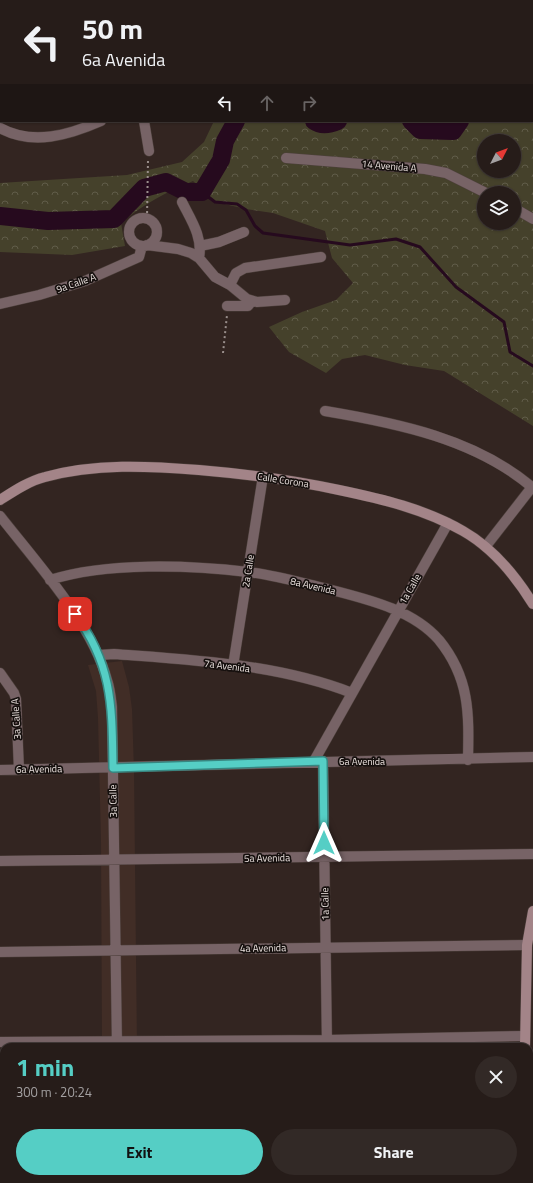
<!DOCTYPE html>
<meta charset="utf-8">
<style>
body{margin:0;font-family:"Titillium Web",sans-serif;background:#322926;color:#f1f3f6;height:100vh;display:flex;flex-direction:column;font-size:15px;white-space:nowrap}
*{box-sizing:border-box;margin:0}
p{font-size:13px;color:#a4a1a2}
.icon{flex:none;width:22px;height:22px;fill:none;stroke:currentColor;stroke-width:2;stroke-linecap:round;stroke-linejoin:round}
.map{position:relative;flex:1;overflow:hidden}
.side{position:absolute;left:0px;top:1043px;width:533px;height:140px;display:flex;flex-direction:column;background:#261c19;border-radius:12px 12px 0 0;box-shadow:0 1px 3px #0004,0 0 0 1px #423a38}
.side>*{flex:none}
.hud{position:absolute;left:0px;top:0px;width:533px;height:122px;box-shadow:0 1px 3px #0004,0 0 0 1px #423a38;background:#261c19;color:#f1f3f6;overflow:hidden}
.needle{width:26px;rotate:48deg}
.buttons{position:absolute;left:477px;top:134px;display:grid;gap:8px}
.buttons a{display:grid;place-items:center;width:44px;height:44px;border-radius:50%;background:#261c19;box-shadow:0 1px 3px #0004,0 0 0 1px #423a38;font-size:20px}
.pin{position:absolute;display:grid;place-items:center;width:34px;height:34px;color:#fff;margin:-17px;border-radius:8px;box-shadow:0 2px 6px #0006}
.me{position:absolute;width:44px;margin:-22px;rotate:0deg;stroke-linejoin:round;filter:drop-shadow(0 0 3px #0008)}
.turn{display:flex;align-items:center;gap:14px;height:84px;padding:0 16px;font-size:18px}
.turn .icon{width:52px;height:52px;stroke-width:2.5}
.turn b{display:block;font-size:28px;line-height:34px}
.lanes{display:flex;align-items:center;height:38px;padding:0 16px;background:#0003;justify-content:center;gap:20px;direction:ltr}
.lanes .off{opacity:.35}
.round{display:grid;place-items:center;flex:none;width:42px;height:42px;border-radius:21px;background:#322926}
.summary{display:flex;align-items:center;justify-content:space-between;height:68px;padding:0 16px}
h1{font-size:24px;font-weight:700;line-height:30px;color:#55cec5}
.cta{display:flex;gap:8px;margin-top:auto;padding:8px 16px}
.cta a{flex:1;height:46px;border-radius:24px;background:#55cec5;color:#111;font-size:16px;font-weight:700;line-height:46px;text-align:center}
.cta a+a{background:#322926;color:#f1f3f6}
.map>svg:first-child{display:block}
.built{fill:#412d26}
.forest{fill:url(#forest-crowns);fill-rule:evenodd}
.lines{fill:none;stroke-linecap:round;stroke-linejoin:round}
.stream{stroke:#260a1e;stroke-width:3}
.river{stroke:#260a1e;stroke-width:18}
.street-casing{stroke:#4d403c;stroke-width:11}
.secondary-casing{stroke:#4d403c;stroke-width:11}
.path{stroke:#998e8b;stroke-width:2;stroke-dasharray:2 3;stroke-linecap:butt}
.street{stroke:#776366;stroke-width:10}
.secondary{stroke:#a38488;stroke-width:10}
.route-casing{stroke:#378680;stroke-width:10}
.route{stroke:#55cec5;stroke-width:7}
.labels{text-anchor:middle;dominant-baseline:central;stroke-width:3.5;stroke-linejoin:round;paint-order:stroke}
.street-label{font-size:10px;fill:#ede4e1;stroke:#16100e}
</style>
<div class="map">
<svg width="533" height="1183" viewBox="0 0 533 1183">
<defs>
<pattern id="forest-crowns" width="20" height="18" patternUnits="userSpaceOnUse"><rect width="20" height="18" fill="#45412b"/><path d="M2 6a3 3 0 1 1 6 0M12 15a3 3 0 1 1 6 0" fill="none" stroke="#605c49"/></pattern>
</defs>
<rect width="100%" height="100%" fill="#332521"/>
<path class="built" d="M122,661l7,26 3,22 2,61 3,277h-35l-1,-206 -3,-123 -2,-27 -8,-26z"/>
<path class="forest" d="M311,0h222v426l-89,-55 -39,-6 -40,-10 -23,4 -16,14 -37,-21 -20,-25 33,-15 34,-12 17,-17 -21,-25 -7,-27 -52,-18 -27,-4 -30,-7 -23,-21c-26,11 -50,23 -72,42l4,23 -53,9 -72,-3v-69l127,-8 55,-13 22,-20 10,-21h318v-120zM484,141h30v30h-30zM484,193h30v30h-30z"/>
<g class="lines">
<path class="stream" d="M202,192l13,10 22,2 9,6 9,16 8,7 87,12 46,-6 24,8 36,40 48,35 6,30 23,14"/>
<path class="river" d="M529,1v-1
M532,15l1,2
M532,53l1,-1
M314,121c7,5 17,3 24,0
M411,121l9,9 33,1 7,-10
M0,216l48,5 66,-2 30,-31 22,-6 20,10h16l19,-32 4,-19 11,-20"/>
<defs>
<path id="street" d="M36,0v1
M244,0v1
M0,32h1
M0,94h1
M144,121l5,30
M0,128c33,18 69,7 101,-7
M286,158l139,11 21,4 40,20
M182,202c9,18 21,35 17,56
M514,208l19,11
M129 232a14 14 0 1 1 28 0a14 14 0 1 1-28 0Z
M147,245l31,4 13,4 8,5 16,19 15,8 17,14 10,3 28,-2
M200,246l19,-4 25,-10
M230,285l6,-12 9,-5 76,-11
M0,304l39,-9 46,-14 54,-24 3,-11
M227,306h21l4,-5
M325,411c72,12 151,28 208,77
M0,516c36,46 92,107 107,164 3,8 4,18 5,27l5,340
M486,546l46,-59
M50,580c57,-18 138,-15 198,-8 27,3 54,11 80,17 38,10 84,20 111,51 31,38 30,74 29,120
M99,655l15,-1c79,6 164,10 238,39
M233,666l30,-190
M0,673l14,20 2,6 3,71
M314,761l134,-238
M323,761l4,286
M0,770l533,-13
M0,861l533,-7
M0,952l527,-7
M0,1042l327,-2 198,-4
M0,1134h4
M119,1179v4
M328,1179v4"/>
<path id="secondary" d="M0,500c14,-9 29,-19 45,-23 50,-14 104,-11 154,-7 47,4 94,10 140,20 43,9 86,19 124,41 30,17 52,44 70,73
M525,1047l2,-102 6,-34
M528,1179v4"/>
</defs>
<use href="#street" class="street-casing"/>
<use href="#secondary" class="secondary-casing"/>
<path class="path" d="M147,218l1,-58
M223,353l4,-38"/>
<use href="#street" class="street"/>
<use href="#secondary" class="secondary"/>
</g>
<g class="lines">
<defs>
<path id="route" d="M75,614c38,51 37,93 38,154l210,-7 1,82"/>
</defs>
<use href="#route" class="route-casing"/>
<use href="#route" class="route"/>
</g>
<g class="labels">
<g class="street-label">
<text transform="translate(389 166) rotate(5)">14 Avenida A</text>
<text transform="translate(76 283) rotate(-19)">9a Calle A</text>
<text transform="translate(283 480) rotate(9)">Calle Corona</text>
<text transform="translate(248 571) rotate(-81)">2a Calle</text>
<text transform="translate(313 586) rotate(13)">8a Avenida</text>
<text transform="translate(410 589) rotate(-60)">1a Calle</text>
<text transform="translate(227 666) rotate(7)">7a Avenida</text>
<text transform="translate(16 719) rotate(-94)">3a Calle A</text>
<text x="362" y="761">6a Avenida</text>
<text transform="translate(39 769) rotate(-1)">6a Avenida</text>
<text transform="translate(113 801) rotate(-91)">3a Calle</text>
<text transform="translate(267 858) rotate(-1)">5a Avenida</text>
<text transform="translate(325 904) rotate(-91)">1a Calle</text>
<text transform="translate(263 948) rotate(-1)">4a Avenida</text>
</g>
</g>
</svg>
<div class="buttons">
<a><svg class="needle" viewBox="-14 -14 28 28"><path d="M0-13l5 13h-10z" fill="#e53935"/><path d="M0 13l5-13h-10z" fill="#a4a1a2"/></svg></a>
<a><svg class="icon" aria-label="layers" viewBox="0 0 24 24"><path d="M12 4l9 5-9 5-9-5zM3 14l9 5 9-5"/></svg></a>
</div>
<div class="pin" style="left:75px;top:614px;background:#d93025"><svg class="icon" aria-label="arrive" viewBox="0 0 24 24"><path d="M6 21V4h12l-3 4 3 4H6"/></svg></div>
<svg class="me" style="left:324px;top:843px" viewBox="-20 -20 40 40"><path d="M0-17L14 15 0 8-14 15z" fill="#55cec5" stroke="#fff" stroke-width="4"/></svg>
<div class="hud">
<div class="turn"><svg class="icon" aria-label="left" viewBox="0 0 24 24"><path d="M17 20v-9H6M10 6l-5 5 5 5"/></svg><div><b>50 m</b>6a Avenida</div></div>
<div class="lanes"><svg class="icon" aria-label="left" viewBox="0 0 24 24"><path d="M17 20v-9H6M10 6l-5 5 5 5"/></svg><svg class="icon off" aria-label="ahead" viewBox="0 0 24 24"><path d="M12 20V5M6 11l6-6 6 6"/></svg><svg class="icon off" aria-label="right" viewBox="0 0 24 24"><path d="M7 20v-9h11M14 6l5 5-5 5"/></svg></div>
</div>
<section class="side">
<div class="summary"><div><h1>1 min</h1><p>300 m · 20:24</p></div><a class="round"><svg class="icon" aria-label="close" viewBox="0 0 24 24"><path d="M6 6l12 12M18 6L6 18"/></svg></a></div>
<div class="cta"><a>Exit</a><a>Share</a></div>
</section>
</div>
